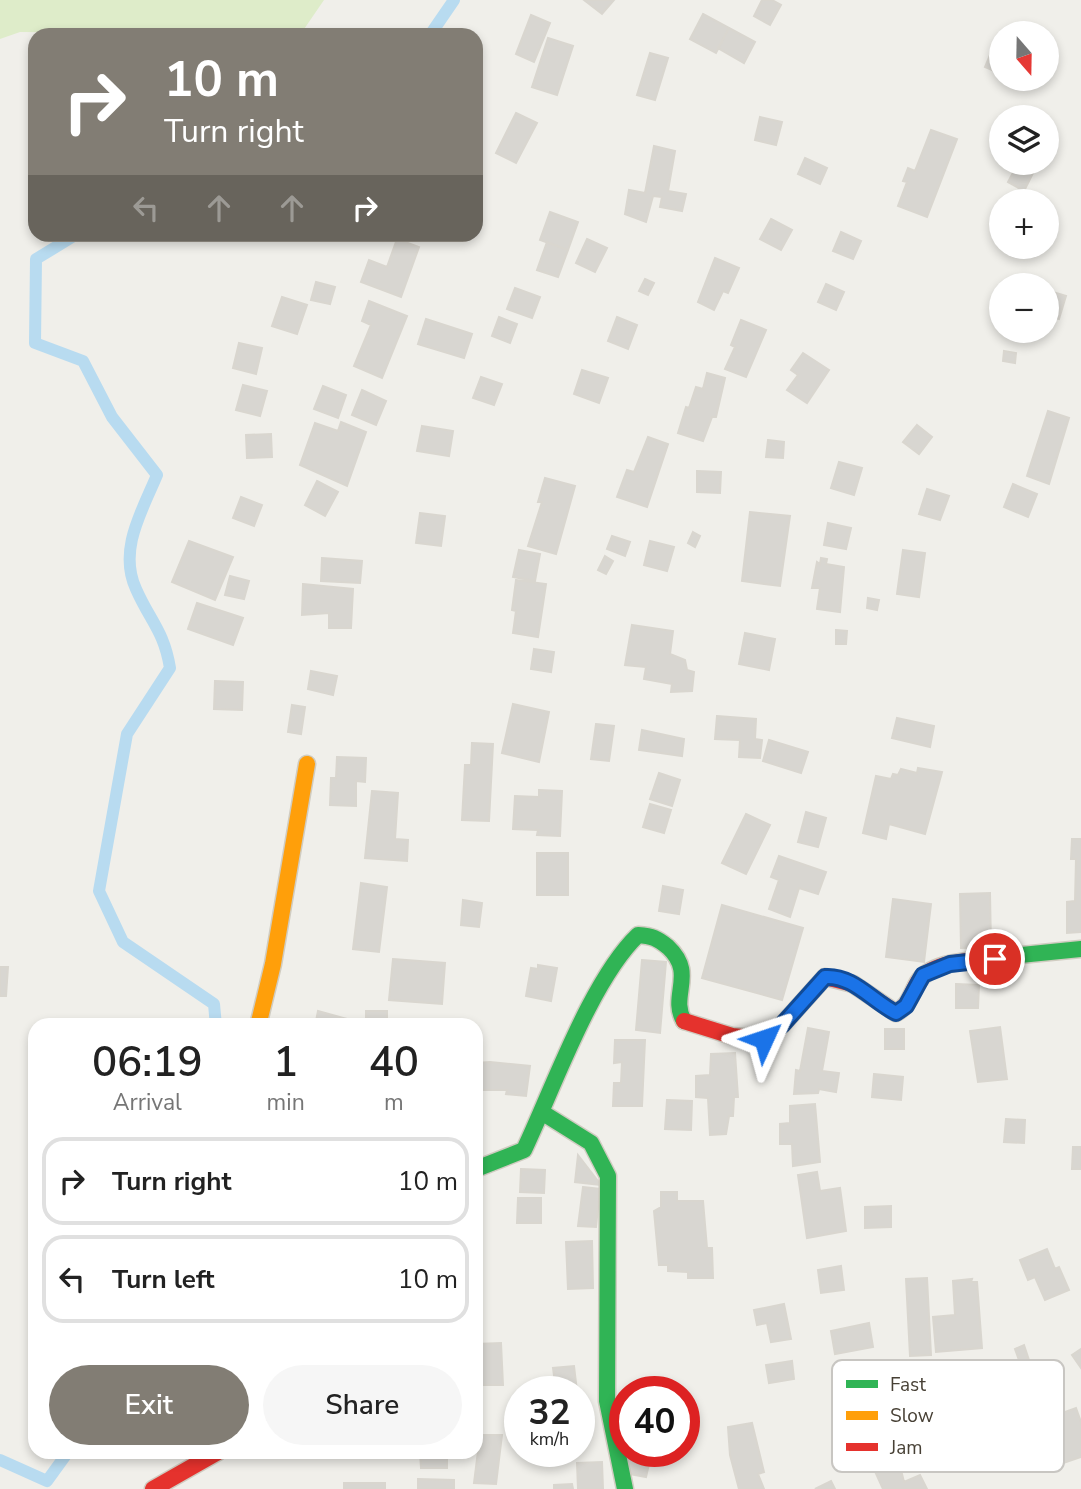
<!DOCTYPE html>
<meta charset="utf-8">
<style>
body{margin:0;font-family:"Nunito Sans",sans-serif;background:#f6f6f6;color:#222;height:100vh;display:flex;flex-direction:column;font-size:26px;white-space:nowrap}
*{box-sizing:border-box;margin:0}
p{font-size:23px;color:#767676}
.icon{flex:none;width:38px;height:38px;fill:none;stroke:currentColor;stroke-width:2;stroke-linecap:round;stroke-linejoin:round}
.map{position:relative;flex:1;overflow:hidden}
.sheet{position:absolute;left:28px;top:1018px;width:455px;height:441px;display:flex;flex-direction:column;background:#fff;border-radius:21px;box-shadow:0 4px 10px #0003}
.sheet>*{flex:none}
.guide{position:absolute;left:28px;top:28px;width:455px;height:214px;border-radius:21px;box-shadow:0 4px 10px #0003;background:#827d74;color:#fff;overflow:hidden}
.needle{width:46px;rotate:160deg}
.controls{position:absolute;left:989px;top:21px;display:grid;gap:14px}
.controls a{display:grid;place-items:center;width:70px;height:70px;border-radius:50%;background:#fff;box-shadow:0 4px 10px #0003;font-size:35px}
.speed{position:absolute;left:504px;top:1376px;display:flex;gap:14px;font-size:35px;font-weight:700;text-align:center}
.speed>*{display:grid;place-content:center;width:91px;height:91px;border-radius:50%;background:#fff;box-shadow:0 4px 10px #0003;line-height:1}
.speed small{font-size:18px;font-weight:400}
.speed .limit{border:10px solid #d22;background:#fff;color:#111}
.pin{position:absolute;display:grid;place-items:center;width:60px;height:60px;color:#fff;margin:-30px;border:4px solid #fff;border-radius:50%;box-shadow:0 2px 7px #0007}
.me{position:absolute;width:77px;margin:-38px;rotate:48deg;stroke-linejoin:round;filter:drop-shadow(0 0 5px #0008)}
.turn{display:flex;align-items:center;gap:24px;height:147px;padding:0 21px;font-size:32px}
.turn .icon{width:91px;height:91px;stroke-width:2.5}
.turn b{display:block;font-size:49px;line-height:60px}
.lanes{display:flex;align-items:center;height:66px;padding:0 21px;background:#0003;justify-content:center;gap:35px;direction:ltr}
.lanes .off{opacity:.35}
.eta{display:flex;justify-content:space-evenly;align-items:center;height:119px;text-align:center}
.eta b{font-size:42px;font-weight:600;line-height:49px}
.button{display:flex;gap:14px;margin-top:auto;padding:14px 21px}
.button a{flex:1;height:80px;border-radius:42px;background:#827d74;color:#fff;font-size:28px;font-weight:600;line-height:80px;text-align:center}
.button a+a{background:#f6f6f6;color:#222}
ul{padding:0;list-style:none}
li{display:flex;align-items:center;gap:21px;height:88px;margin:0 14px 10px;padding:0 7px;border:4px solid #e0e0e0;border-radius:21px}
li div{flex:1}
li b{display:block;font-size:26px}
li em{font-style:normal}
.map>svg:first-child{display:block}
.green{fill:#deecc9}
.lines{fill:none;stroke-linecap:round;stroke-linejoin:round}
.stream{stroke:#b8dbf0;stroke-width:12}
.building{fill:#d8d6d1;stroke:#d9d6cf;stroke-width:2}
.fast-casing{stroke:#d0ccc1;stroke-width:19}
.slow-casing{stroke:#d0ccc1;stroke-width:19}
.jam-casing{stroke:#d0ccc1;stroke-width:19}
.fast{stroke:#30b455;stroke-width:16}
.slow{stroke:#ff9f0a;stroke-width:16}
.jam{stroke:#e5322d;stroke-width:16}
.route-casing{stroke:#114b97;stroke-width:18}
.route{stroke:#1a73e8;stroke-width:12}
.key{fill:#fff;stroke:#c8c6c2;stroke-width:2}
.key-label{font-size:19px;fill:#474035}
</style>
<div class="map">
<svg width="1081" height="1489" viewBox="0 0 1081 1489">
<rect width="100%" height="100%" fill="#f0efea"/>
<path class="green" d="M0,0h324l-24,35 -280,-3 -20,7z"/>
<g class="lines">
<path class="stream" d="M430,35l24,-35
M77,234l-41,25 -1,84 48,18 29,56 45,58c-15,36 -39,75 -21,114 14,32 28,42 34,79l-43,66 -28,157 24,51 91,62 2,22
M0,1460l47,21 21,-29"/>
</g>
<path class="building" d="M584,0h30l-12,14z
M762,0h10l9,5 -11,20 -16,-9z
M703,14l26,14 -13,25 -26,-14z
M531,15l19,8 -16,39 -18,-8z
M729,28l26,14 -11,21 -26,-15z
M548,38l25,8 -16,49 -25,-8z
M995,43l6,2v29l-16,-7z
M650,53l18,5 -13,42 -18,-5z
M516,113l21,10 -21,40 -20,-10z
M760,117l22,5 -6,23 -21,-5z
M931,130l26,9 -30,78 -29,-11 9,-24 -4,-1 5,-13 7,3z
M654,146l21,5 -7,40 18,3 -4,17 -22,-4 2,-10 -9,-1 -7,26 -21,-8 4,-24 16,3z
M805,158l22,10 -7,16 -22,-10z
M1017,165l16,8 -9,18 -16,-9z
M550,212l28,10 -10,28 -28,-10z
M771,219l21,11 -11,20 -21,-11z
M841,232l20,9 -8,18 -20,-8z
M397,239l22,8 -18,50 -40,-15 8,-22 18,7z
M587,239l20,9 -12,24 -19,-9z
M547,242l21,8 -10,27 -21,-7z
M715,258l24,10 -11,25 -5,-2 -9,19 -16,-8z
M645,279l9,4 -6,12 -9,-4z
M316,282l19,5 -5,17 -19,-4z
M826,284l18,8 -8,18 -18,-8z
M515,288l25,9 -8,21 -25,-9z
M1046,290l20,6 -7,23 -13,-4z
M282,297l25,8 -10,29 -25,-8z
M369,301l38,15 -25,62 -28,-12 17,-41 -9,-4z
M499,317l18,7 -7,19 -18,-7z
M617,317l20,8 -9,24 -20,-8z
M426,319l46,15 -8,24 -46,-14z
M741,320l25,10 -20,47 -21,-8 10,-22 -4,-2z
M239,343l23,5 -6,26 -23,-6z
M1004,351l12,2 -1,10 -12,-2z
M803,353l26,17 -22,33 -20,-13 11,-15 -7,-5z
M582,370l26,8 -9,25 -25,-9z
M707,373l18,5 -9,39h-4l-9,24 -25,-8 8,-26 3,1 7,-21 7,2z
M481,377l21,7 -8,21 -21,-7z
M243,385l24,6 -7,25 -24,-6z
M323,386l23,9 -8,23 -24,-9z
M362,390l24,11 -10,24 -24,-10z
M1048,411l21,7 -20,66 -22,-8z
M341,422l25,10 -19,54 -47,-21 15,-42 23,8z
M917,425l15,12 -13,17 -16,-12z
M422,426l31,5 -4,25 -32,-5z
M271,434l1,23 -25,1 -1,-23z
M648,437l20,7 -21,63 -30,-10 10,-27 7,2z
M768,440l16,2 -1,16 -17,-1z
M839,462l23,6 -8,27 -23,-7z
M697,471l24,1 -1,21 -23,-1z
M545,478l30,8 -19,68 -28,-8 14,-44h-4z
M317,481l21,11 -13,24 -20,-11z
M1013,484l24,10 -9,23 -24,-10z
M927,489l22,7 -9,24 -21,-6z
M241,497l21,8 -8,21 -21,-8z
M750,512l40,4 -10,70 -38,-5z
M420,513l25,3 -4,30 -25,-3z
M828,523l23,5 -5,21 -22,-4z
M693,532l7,4 -5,11 -7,-4z
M612,536l18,6 -5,14 -18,-7z
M189,541l44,16 -18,43 -43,-18z
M650,541l24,6 -7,24 -23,-6z
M519,550l21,4 -5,27 -22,-4z
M903,550l22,3 -6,44 -22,-3z
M605,556l8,5 -7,13 -8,-4z
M322,558l40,3 -2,22 -39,-2z
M821,558l6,1 -1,5 18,3 -4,45 -23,-3 3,-21h-8l5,-26 3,2z
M230,576l19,5 -5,18 -19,-4z
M516,580l30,4 -8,53 -25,-4 3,-22 -4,-1z
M303,584l50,5 -2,39h-22v-15l-27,2z
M868,598l11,2 -2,10 -10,-2z
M197,603l46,15 -10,27 -45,-16z
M632,625l41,6 -3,23 15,6 2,10 7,2 -2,19 -21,1 1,-8 -28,-5 2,-12 -21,-2z
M836,630l11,1 -1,13h-10z
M745,633l30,6 -6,31 -30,-6z
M534,649l20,3 -3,20 -20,-3z
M311,671l26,5 -4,19 -25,-6z
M215,681l28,1 -1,28 -28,-1z
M513,704l36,8 -10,50 -37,-9z
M292,705l13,2 -4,27 -13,-2z
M717,716l39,3 -1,20 7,1 -2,18 -21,-1 1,-17 -25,-1z
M897,718l37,8 -4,21 -38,-9z
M596,724l18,2 -5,35 -18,-2z
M642,730l42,9 -2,17 -43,-6z
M769,740l39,12 -7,21 -38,-12z
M472,743l21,1 -4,77 -27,-1 3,-55h6z
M337,757l29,1 -1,24 -9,-1v25l-26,-1 1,-27h5z
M918,768l24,4 -17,62 -36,-10 -3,15 -23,-6 13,-57 15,3 2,-5 5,1 3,-6 16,4z
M659,773l21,7 -8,26 -22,-7z
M539,790l23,1 -2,45 -23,-1 1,-5 -25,-1 2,-33 24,1z
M372,791l26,2 -3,46 13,1 -1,21 -42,-3z
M650,804l21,6 -7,23 -21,-6z
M806,812l20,6 -8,29 -20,-5z
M746,814l24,11 -24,49 -24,-11z
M1072,839h9v93l-14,1v-31l8,-1 1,-42h-5z
M537,853h31v42h-31z
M779,856l47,16 -8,22 -19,-6 -9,29 -21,-8 10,-29 -8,-3z
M361,883l26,4 -8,65 -26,-3z
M663,886l20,4 -4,24 -20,-3z
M990,893l1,54 -30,1 -1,-54z
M893,899l38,5 -7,58 -38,-5z
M463,900l19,3 -3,24 -18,-2z
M722,905l81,23 -21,72 -80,-22z
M393,959l52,4 -3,41 -53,-4z
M642,960l24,2 -6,71 -24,-3z
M538,965l19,3 -6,33 -25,-5 5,-28 7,1z
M0,967h8l-2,29h-6z
M956,984l23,1 -1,23h-22z
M318,1011l29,8 -2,7h-30z
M366,1011h21v15h-21z
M1000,1027l7,52 -29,3 -8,-51z
M808,1028l21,4 -7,39 17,2 -3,19 -17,-3 -1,4 -24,1 2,-24 4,1z
M885,1029h19v20h-19z
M615,1040h30l-3,66h-29l1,-23h7l1,-21 -8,1z
M735,1053l3,44h-4l-1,19h-4l-3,18 -16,1 -2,-37 -12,-1v-21l14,-1 1,-21z
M490,1062l40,4 -4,30 -20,-2 1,-4h-31v-27z
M874,1074l29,3 -2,23 -29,-3z
M667,1100l25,1 -1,29 -26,-1z
M815,1104l5,58 -27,4 -1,-22h-12v-20l10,-1v-17z
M1006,1119l19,1 -1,23 -20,-1z
M1073,1147h8v22h-9z
M578,1155l23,30 -26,-3z
M521,1169l24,1 -1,23 -24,-1z
M817,1172l3,19 20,-3 6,43 -39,7 -9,-63z
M583,1187l17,2 -4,38 -18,-1z
M661,1192h16v9h26l4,47h5l1,30h-25v-6l-20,-1v-6h-9l-5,-54 7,-4z
M518,1198h23v25h-24z
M891,1206v21l-26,1v-21z
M592,1241l1,47 -25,1 -2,-47z
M1047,1249l8,20 4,-2 10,23 -24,10 -10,-23 -7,3 -8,-20z
M841,1266l3,24 -23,3 -3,-23z
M927,1278l4,77 -21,1 -4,-77z
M972,1279l-1,3h6l5,66 -46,4 -3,-35 22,-2 -2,-34z
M784,1304l7,35 -20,3 -4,-19 -10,2 -3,-15z
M869,1323l4,24 -38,7 -4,-23z
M501,1343l2,42h-26l-1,-41z
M1024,1345l5,15 -9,3 -5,-14z
M1081,1349v19l-9,-13z
M792,1361l2,18 -25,4 -3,-18z
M574,1366l3,25h-21l-3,-23z
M1076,1408l5,14v35l-41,14 -14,-45z
M752,1423l12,49 -6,2 6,15h-25l-9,-34 -2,-28z
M480,1435h22l-6,49 -22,-1z
M629,1451h23l-6,26 -22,-4z
M420,1452h27v16h-26z
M892,1458l6,13 3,-1 3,12 16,-7 7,14h-44l-10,-22z
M602,1462l1,27h-25l-1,-26z
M418,1479l36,1v9h-36z
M831,1481l4,8h-20z
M344,1483h41v6h-41z
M572,1484l1,5h-19v-4z"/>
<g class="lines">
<defs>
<path id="fast" d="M992,958l89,-9
M543,1113l48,30 17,33 -1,225 18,88
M476,1169l48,-19c29,-61 67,-170 114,-215 14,1 19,3 30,12 29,27 1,49 16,74"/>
<path id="slow" d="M258,1026l15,-62 34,-200"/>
<path id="jam" d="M684,1021l48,15 32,3 18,-14 43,-48 28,7 43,29c13,-7 15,-19 22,-31 14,-21 52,-21 74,-24
M153,1489l65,-37"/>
</defs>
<use href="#fast" class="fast-casing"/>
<use href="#slow" class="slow-casing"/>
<use href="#jam" class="jam-casing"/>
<use href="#fast" class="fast"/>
<use href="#slow" class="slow"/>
<use href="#jam" class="jam"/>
</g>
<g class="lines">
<defs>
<path id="route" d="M764,1039l18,-14 43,-48c28,-2 47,24 71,36l10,-7 17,-31 27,-11 45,-5"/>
</defs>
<use href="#route" class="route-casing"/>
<use href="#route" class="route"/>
</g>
<rect x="832" y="1360" width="232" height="112" rx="10" class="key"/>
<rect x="846" y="1380" width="32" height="8" fill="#30b455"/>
<rect x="846" y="1411" width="32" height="9" fill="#ff9f0a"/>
<rect x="846" y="1443" width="32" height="8" fill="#e5322d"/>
<g class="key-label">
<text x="890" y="1391">Fast</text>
<text x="890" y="1422">Slow</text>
<text x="890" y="1454">Jam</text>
</g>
</svg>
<div class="controls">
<a><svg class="needle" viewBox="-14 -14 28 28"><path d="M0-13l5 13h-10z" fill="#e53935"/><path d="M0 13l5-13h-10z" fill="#767676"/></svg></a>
<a><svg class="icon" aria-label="layers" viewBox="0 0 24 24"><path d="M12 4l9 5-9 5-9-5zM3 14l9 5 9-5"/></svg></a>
<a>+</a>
<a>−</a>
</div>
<div class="speed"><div>32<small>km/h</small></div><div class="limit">40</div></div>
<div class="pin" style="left:995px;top:959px;background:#d93025"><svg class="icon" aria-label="arrive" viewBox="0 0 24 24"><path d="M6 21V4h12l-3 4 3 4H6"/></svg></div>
<svg class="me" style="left:764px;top:1039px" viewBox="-20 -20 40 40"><path d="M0-17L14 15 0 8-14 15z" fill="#1a73e8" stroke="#fff" stroke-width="4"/></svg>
<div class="guide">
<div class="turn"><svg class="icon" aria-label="right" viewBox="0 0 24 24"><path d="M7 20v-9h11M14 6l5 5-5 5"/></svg><div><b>10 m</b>Turn right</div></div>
<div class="lanes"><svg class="icon off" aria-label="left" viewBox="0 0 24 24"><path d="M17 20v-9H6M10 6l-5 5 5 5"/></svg><svg class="icon off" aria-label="ahead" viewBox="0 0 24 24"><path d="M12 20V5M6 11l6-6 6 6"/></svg><svg class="icon off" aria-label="ahead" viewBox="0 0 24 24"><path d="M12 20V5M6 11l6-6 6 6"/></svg><svg class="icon" aria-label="right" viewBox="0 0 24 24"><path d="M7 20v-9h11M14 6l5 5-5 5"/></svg></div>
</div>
<section class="sheet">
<div class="eta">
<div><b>06:19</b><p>Arrival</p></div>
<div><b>1</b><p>min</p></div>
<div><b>40</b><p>m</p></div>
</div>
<ul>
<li><svg class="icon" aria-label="right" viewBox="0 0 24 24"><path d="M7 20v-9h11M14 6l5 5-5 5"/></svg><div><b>Turn right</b></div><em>10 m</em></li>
<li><svg class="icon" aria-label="left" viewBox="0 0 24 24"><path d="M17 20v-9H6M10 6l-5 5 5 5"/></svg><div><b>Turn left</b></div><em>10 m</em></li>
</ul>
<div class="button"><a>Exit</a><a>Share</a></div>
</section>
</div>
